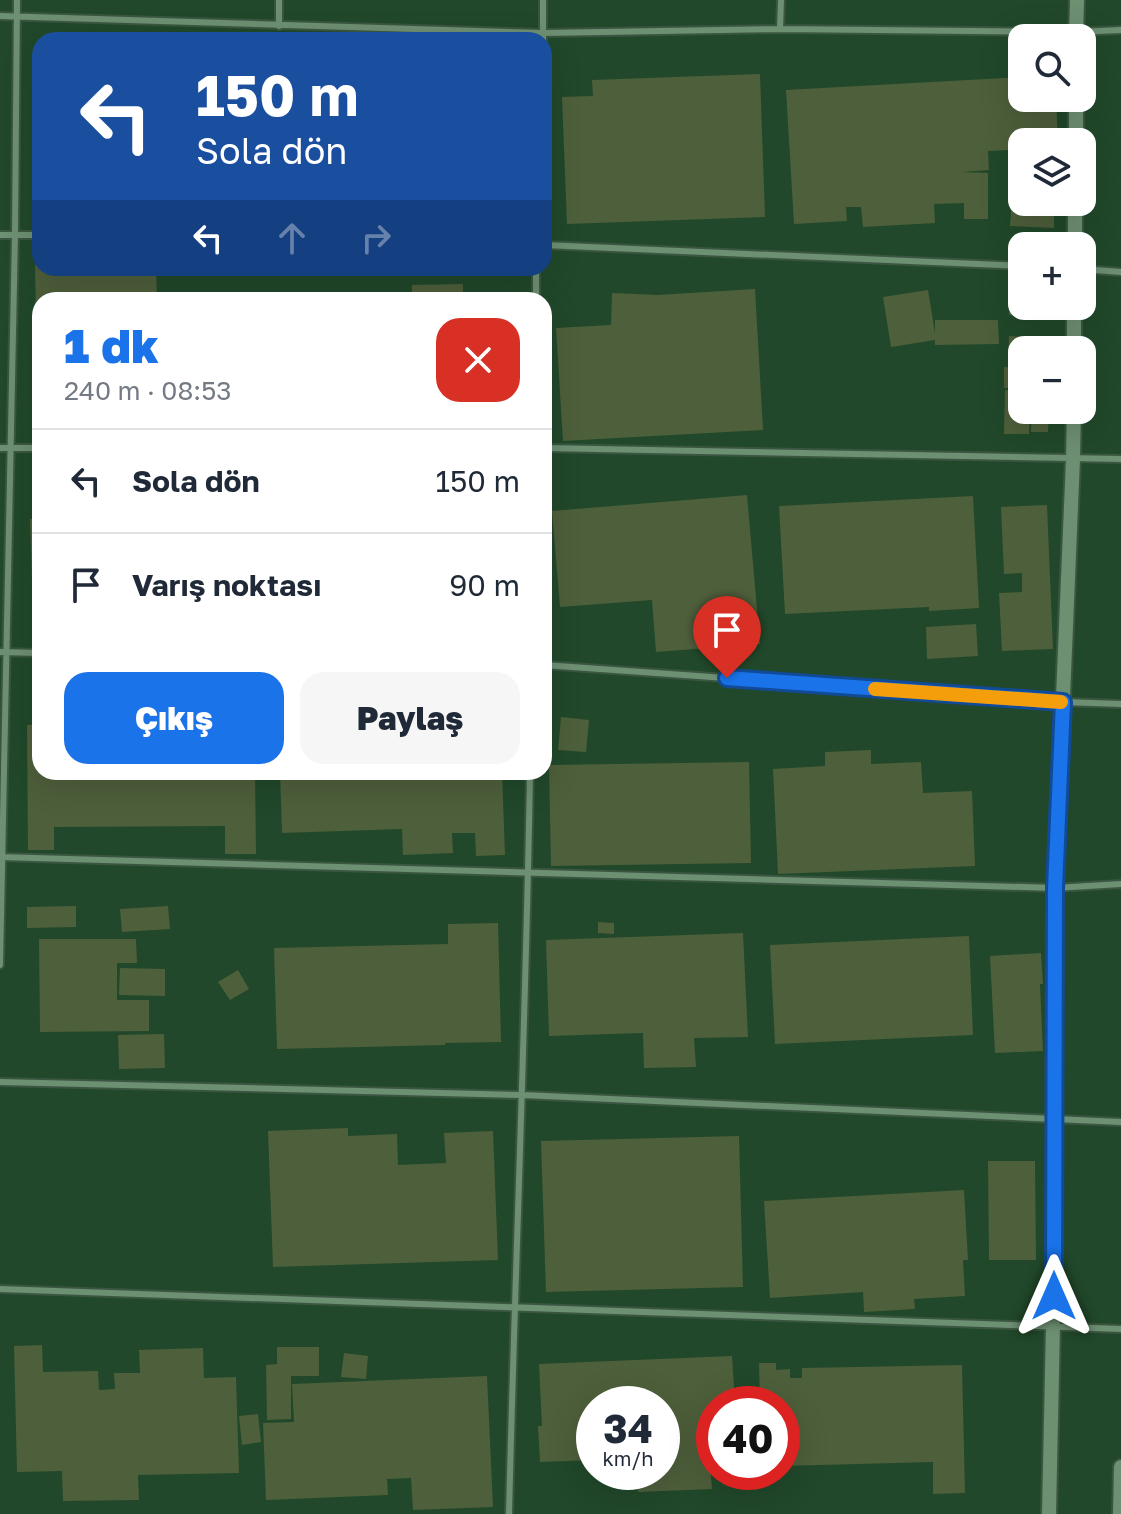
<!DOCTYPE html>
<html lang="tr">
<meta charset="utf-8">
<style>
body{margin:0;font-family:"Golos Text",sans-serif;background:#f6f6f7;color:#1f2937;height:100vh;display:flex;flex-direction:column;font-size:30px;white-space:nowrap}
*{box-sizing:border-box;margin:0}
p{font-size:26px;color:#747a83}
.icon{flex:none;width:44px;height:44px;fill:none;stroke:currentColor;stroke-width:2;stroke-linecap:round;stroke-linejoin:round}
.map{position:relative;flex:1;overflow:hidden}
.sheet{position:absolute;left:32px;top:292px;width:520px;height:488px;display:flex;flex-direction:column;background:#fff;border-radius:24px;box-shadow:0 8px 32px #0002}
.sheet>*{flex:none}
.banner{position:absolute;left:32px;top:32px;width:520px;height:244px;border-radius:24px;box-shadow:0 8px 32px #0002;background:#1a4fa0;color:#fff;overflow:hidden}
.tools{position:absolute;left:1008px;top:24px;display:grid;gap:16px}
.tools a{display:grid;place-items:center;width:88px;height:88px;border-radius:16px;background:#fff;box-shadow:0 8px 32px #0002;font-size:40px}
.speed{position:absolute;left:576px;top:1386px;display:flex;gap:16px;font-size:40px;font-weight:700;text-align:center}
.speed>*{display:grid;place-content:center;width:104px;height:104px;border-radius:50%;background:#fff;box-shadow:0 8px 32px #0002;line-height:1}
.speed small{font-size:20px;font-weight:400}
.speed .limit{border:12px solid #d22;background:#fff;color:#111}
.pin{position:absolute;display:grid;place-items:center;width:68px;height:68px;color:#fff;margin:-82px -34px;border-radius:50% 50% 50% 0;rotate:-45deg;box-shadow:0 0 8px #0007}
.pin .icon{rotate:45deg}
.me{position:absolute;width:88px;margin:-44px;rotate:0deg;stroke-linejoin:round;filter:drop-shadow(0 0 6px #0008)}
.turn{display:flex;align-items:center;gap:28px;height:168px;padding:0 32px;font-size:36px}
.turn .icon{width:104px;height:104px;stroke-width:2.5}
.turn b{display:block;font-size:56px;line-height:68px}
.lanes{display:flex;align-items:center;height:76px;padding:0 32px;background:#0003;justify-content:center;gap:40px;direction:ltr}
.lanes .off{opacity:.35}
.round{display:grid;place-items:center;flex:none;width:84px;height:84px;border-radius:24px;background:#f6f6f7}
.overview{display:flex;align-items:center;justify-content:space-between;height:136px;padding:0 32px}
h1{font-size:48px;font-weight:800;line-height:60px;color:#1a73e8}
.primary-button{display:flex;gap:16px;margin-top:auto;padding:16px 32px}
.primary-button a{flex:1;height:92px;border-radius:24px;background:#1a73e8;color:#fff;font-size:32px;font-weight:800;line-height:92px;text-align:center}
.primary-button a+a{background:#f6f6f7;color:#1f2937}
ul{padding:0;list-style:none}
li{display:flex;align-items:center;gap:24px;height:104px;padding:0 32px;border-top:2px solid #e0e1e3}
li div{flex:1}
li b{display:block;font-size:30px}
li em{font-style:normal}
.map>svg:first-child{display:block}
.built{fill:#21482a;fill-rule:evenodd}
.building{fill:#4e5f3b}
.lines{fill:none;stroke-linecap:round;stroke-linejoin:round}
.service-casing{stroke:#3a5640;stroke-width:10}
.tertiary-casing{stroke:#3a5640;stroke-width:18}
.service{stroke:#6d8f72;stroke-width:6}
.tertiary{stroke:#6d8f72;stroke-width:14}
.route-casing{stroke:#114b97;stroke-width:20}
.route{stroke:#1a73e8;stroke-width:14}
.slow{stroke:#f59e0b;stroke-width:14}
</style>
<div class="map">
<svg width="1121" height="1514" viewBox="0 0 1121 1514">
<rect width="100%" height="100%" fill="#1c3c23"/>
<path class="built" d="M0,0h1121v1514h-1121zM1022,38h60v60h-60zM40,40h504v228h-504zM1022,142h60v60h-60zM1022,246h60v60h-60zM40,300h504v472h-504zM1022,350h60v60h-60zM594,1404h68v68h-68zM714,1404h68v68h-68z"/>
<path class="building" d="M760,74l5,143 -198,7 -5,-127 31,-1 -1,-16z
M1022,77v21h34l2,44h-36v60h40v9l-46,3 38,2v12l-44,-2 1,-12 -3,-64 -20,1 1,19 -28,2 27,1v46h-24v-16l-30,1 1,19 -72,4 -2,-20h-15l1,14 -53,3 -8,-134z
M35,265h5v3h116l1,32h-117v65h-3z
M463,284v16h-51v-15z
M755,289l8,141 -200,11 -7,-113 55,-3 1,-32 46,2z
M928,290l7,43v-13h63l1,24 -64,1v-5l-44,7 -8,-50z
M1009,292h13v14h30v10l-43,-1z
M1009,336l23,1v4l23,1v8h-33v12l-14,-1z
M1004,367l18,1v21l-18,-1z
M1005,390l17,1v19h8l-1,24h-25z
M1032,410h17l-1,22h-17z
M40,480v35h-6l-1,-34z
M747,495l13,149 -104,8 -4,-52 -92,7 -8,-96z
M973,496l6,112 -50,3v-4l-144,7 -6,-108z
M1047,505l6,144 -51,2 -3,-58 23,-1v-19l-18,1 -3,-67z
M30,519h10v95h-7z
M976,624l2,32 -51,3 -1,-32z
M561,717l28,3 -3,32 -28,-2z
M40,724v48h215l1,82h-31v-28l-171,1v23h-26l-1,-125z
M871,750v14l50,-2 2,31 49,-2 3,75 -197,8 -5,-105 52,-3v-14z
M749,762l2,101 -200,3 -2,-101z
M280,772h222l3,83 -29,1 -1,-23h-23l1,20 -50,2 -1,-26 -120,4z
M76,906v21l-49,1v-21z
M168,906l2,23 -48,3 -2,-23z
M598,922l16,1v11l-16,-1z
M498,923l3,119 -56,1v2l-168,4 -3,-101 174,-4v-20z
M743,933l5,104 -54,1 2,29 -52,1 -1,-35 -94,3 -3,-96z
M969,936l4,99 -198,9 -5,-99z
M39,939h97l1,24h-20v37h32v31l-109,1z
M1041,953l2,31h-3l3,67 -48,2 -5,-97z
M120,968l45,1v27l-46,-1z
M238,970l11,19 -19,11 -12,-18z
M164,1034l1,34 -46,1 -1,-34z
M348,1128v8l49,-2 1,31 48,-2 -2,-30 49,-2 5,129 -225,7 -5,-136z
M739,1136l4,151 -197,5 -5,-151z
M988,1161h47l1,99h-47z
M964,1190l4,70h-5l2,36 -51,3 1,10 -51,3 -1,-20 -93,6 -6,-97z
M42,1345l1,27 55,-1 1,19 16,-1 -1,-16h26l-1,-23 64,-2 1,30 32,-1 3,96 -101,2 1,25 -76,1 -1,-30 -45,1 -3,-126z
M277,1347h42v29h-28v43l-24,1 -1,-55 11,-1z
M344,1353l24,3 -2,23 -25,-2z
M732,1356l3,48h-21v61h-4l2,24 -74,3 -1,-20h25v-68h-68v56l-54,2 -2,-36h4l-3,-62z
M759,1363h17v7l14,-1v9h12v-10l160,-3 3,128 -32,1v-32l-151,4v-62h-22z
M487,1376l6,131 -80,3 -2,-32 -24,1 1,16 -122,5 -3,-77 31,-1 -2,-38z
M258,1414l3,28 -19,3 -3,-29z"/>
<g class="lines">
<defs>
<path id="service" d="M279,0v26
M0,16l543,17 237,-4 296,3 45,-2
M780,29l1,-29
M543,40v-40
M0,235h40
M544,245l478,21
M1082,269l39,3
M536,300v-32
M0,448h40
M544,448l577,11
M0,652l40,1
M544,665l519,37 58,2
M0,857l1055,31 66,-4
M0,965l15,-730 2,-235
M0,1082l523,13 598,27
M0,1289l1121,40
M509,1514c6,-247 17,-495 21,-742"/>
<path id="tertiary" d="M1076,38l1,-38
M1076,142v-44
M1075,246v-44
M1074,350v-44
M1049,1514l4,-189 2,-437 18,-429 1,-49
M1120,1514l1,-47"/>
</defs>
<use href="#service" class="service-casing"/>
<use href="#tertiary" class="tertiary-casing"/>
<use href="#service" class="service"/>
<use href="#tertiary" class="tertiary"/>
</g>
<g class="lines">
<defs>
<path id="route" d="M727,678l336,24 -8,186 -1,408"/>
</defs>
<use href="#route" class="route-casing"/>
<use href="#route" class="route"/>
<path class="slow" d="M875,689l186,13"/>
</g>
</svg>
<div class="tools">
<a><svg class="icon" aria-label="search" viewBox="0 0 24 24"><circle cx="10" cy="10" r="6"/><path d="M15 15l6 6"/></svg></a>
<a><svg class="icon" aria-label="layers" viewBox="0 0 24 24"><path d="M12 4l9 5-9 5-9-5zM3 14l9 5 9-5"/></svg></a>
<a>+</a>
<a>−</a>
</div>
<div class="speed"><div>34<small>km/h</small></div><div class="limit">40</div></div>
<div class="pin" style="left:727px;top:678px;background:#d93025"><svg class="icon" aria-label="arrive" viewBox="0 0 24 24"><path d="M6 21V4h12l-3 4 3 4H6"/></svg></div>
<svg class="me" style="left:1054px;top:1296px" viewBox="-20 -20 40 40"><path d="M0-17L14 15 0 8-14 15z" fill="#1a73e8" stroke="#fff" stroke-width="4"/></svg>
<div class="banner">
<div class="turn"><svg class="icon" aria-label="left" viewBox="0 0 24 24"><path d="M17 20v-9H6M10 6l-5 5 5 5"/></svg><div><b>150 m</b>Sola dön</div></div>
<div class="lanes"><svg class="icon" aria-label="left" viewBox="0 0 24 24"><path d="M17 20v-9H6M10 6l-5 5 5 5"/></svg><svg class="icon off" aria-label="ahead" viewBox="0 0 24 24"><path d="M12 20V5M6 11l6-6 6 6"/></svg><svg class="icon off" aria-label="right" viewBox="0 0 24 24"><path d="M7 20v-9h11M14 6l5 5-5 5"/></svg></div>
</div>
<section class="sheet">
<div class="overview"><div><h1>1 dk</h1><p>240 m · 08:53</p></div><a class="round" style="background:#d93025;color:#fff"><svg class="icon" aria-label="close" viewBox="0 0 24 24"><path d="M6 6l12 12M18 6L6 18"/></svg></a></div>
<ul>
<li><svg class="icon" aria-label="left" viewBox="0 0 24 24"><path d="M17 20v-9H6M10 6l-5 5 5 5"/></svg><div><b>Sola dön</b></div><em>150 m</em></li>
<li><svg class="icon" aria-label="arrive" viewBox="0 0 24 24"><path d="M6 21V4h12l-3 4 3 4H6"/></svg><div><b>Varış noktası</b></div><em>90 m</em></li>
</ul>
<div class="primary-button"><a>Çıkış</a><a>Paylaş</a></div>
</section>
</div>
